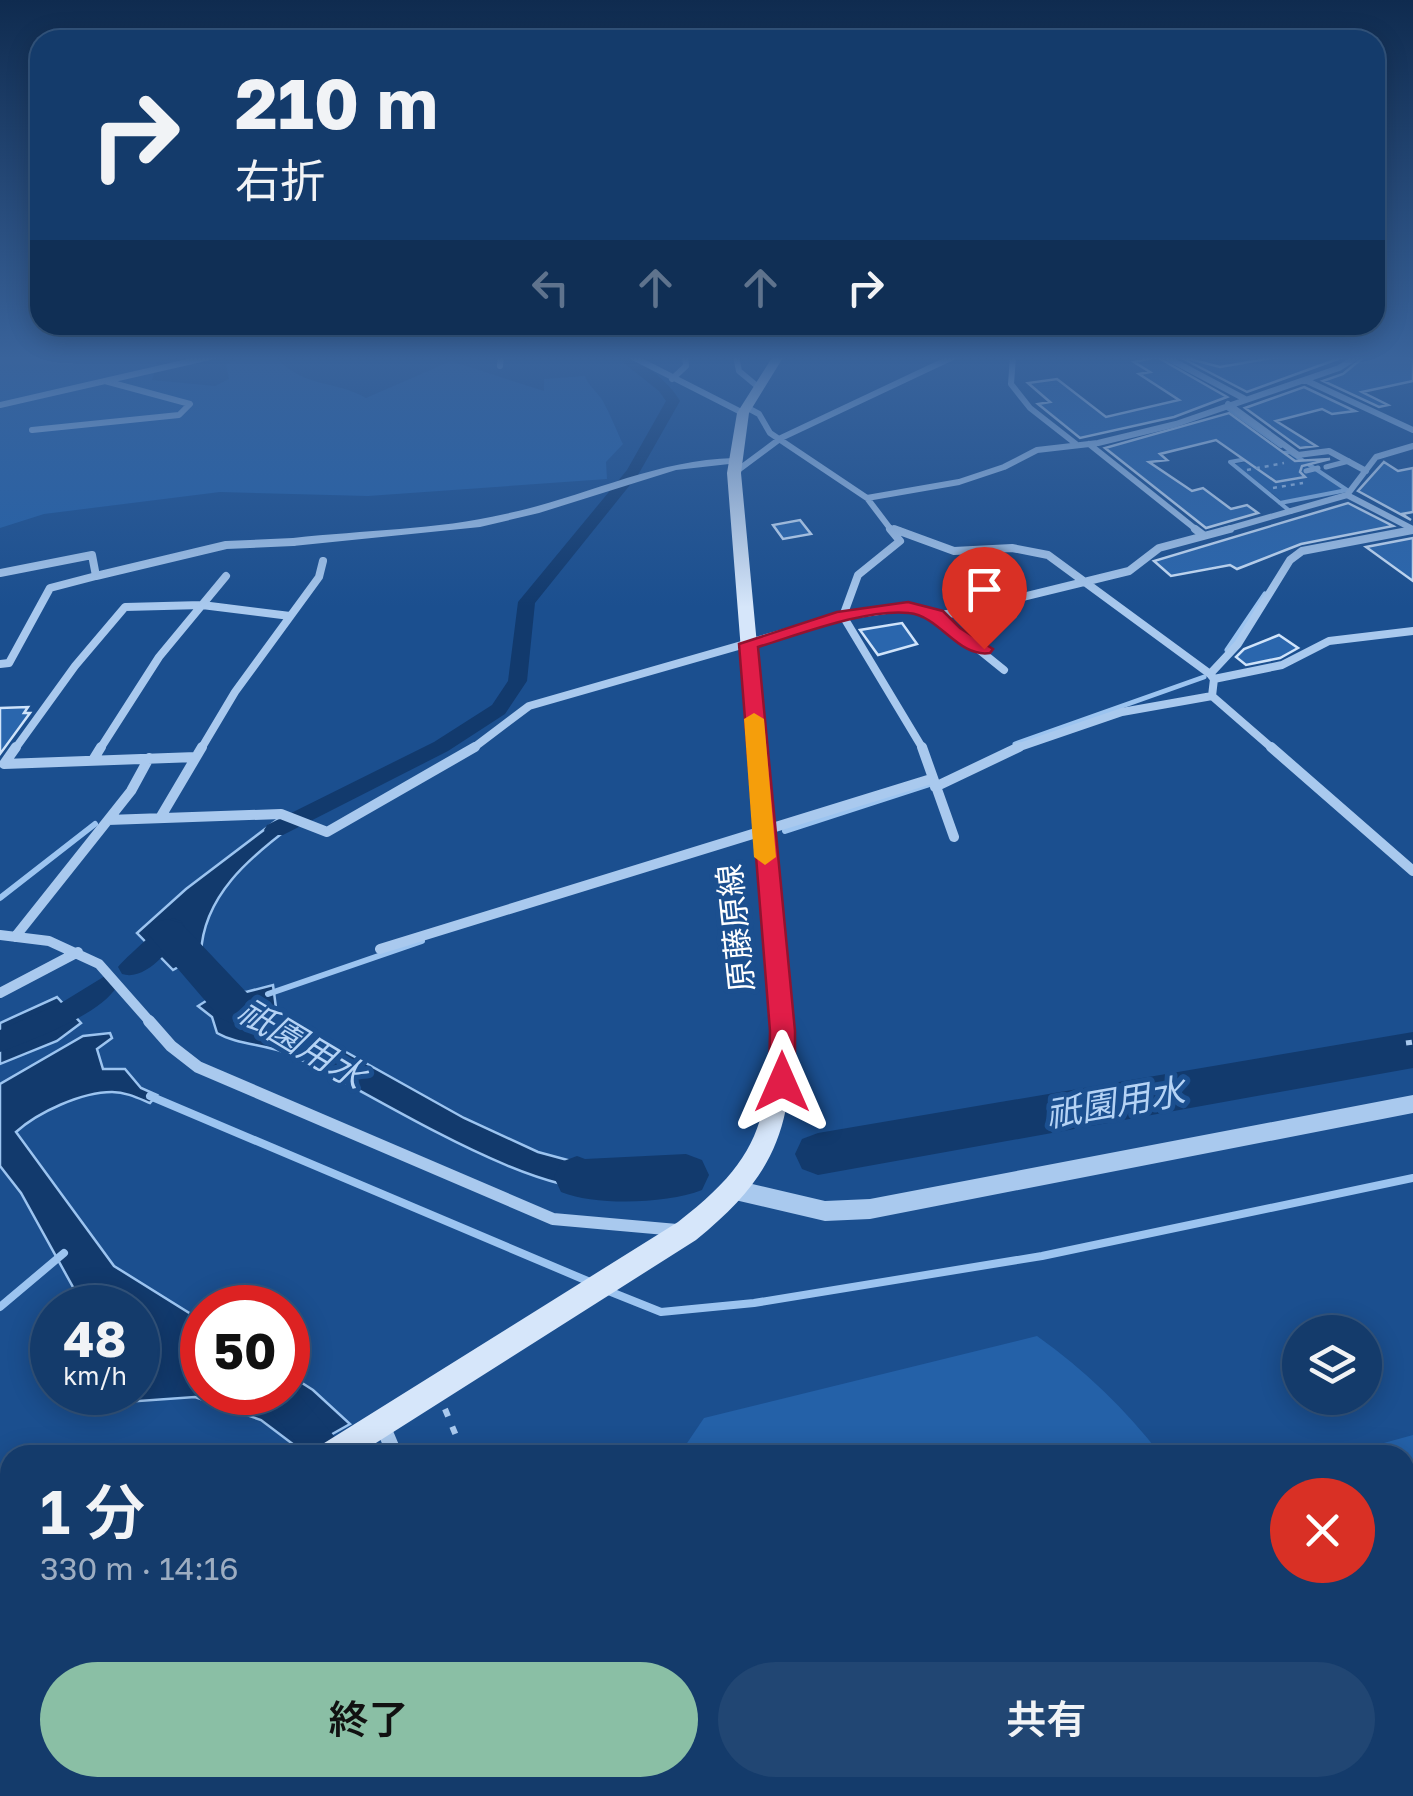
<!DOCTYPE html>
<html lang="ja">
<meta charset="utf-8">
<style>
body{margin:0;font-family:"Golos Text","Noto Sans JP",sans-serif;background:#214673;color:#f1f3f6;height:100vh;display:flex;flex-direction:column;font-size:38px;white-space:nowrap}
*{box-sizing:border-box;margin:0}
p{font-size:32px;color:#9dadc1}
.icon{flex:none;width:55px;height:55px;fill:none;stroke:currentColor;stroke-width:2;stroke-linecap:round;stroke-linejoin:round}
.map{position:relative;flex:1;overflow:hidden}
.drawer{position:absolute;left:0px;top:1445px;width:1415px;height:352px;display:flex;flex-direction:column;background:#143b6b;border-radius:30px 30px 0 0;box-shadow:0 5px 25px #0003,0 0 0 2px #33557e}
.drawer>*{flex:none}
.banner{position:absolute;left:30px;top:30px;width:1355px;height:305px;border-radius:30px;box-shadow:0 5px 25px #0003,0 0 0 2px #33557e;background:#143b6b;color:#f1f3f6;overflow:hidden}
.buttons{position:absolute;left:1282px;top:1315px;display:grid;gap:20px}
.buttons a{display:grid;place-items:center;width:100px;height:100px;border-radius:50%;background:#143b6b;box-shadow:0 5px 25px #0003,0 0 0 2px #33557e;font-size:50px}
.speed{position:absolute;left:30px;top:1285px;display:flex;gap:20px;font-size:50px;font-weight:700;text-align:center}
.speed>*{display:grid;place-content:center;width:130px;height:130px;border-radius:50%;background:#143b6b;box-shadow:0 5px 25px #0003,0 0 0 2px #33557e;line-height:1}
.speed small{font-size:25px;font-weight:400}
.speed .limit{border:15px solid #d22;background:#fff;color:#111}
.pin{position:absolute;display:grid;place-items:center;width:85px;height:85px;color:#fff;margin:-102px -42px;border-radius:50% 50% 50% 0;rotate:-45deg;box-shadow:0 0 10px #0007}
.pin .icon{rotate:45deg}
.me{position:absolute;width:110px;margin:-55px;rotate:0deg;stroke-linejoin:round;filter:drop-shadow(0 0 8px #0008)}
.turn{display:flex;align-items:center;gap:35px;height:210px;padding:0 40px;font-size:45px}
.turn .icon{width:130px;height:130px;stroke-width:2.5}
.turn b{display:block;font-size:70px;line-height:85px}
.lanes{display:flex;align-items:center;height:95px;padding:0 40px;background:#0003;justify-content:center;gap:50px;direction:ltr}
.lanes .off{opacity:.35}
.round{display:grid;place-items:center;flex:none;width:105px;height:105px;border-radius:52px;background:#214673}
.overview{display:flex;align-items:center;justify-content:space-between;height:170px;padding:0 40px}
h1{font-size:60px;font-weight:600;line-height:75px}
.button{display:flex;gap:20px;margin-top:auto;padding:20px 40px}
.button a{flex:1;height:115px;border-radius:60px;background:#8abfa5;color:#111;font-size:40px;font-weight:600;line-height:115px;text-align:center}
.button a+a{background:#214673;color:#f1f3f6}
.map>svg:first-child{display:block}
.green{fill:#2461a8}
.water{fill:#123a6d;stroke:#9cc4f0;stroke-width:2.5}
.lines{fill:none;stroke-linecap:round;stroke-linejoin:round}
.stream-far3{stroke:#9cc4f0;stroke-width:4}
.stream-far2{stroke:#9cc4f0;stroke-width:5}
.stream-far1{stroke:#9cc4f0;stroke-width:6}
.stream{stroke:#9cc4f0;stroke-width:8}
.canal{fill:#123a6d;fill-rule:evenodd}
.river{fill:#123a6d;fill-rule:evenodd}
.building{fill:#2a66ad;stroke:#cfe3fa;stroke-width:2.5}
.path-far2{stroke:#a9c9ee;stroke-width:2.5;stroke-dasharray:4 5;stroke-linecap:butt}
.path-far1{stroke:#a9c9ee;stroke-width:5;stroke-dasharray:6 9;stroke-linecap:butt}
.path{stroke:#a9c9ee;stroke-width:6;stroke-dasharray:8 11;stroke-linecap:butt}
.service{stroke:#a9c9ee;stroke-width:5}
.minor-far4{stroke:#a9c9ee;stroke-width:6}
.minor-far3{stroke:#a9c9ee;stroke-width:8}
.minor-far2{stroke:#a9c9ee;stroke-width:10}
.minor-far1{stroke:#a9c9ee;stroke-width:12}
.minor{stroke:#a9c9ee;stroke-width:15}
.tertiary{fill:#a9c9ee;fill-rule:evenodd}
.secondary{fill:#d6e6fa;fill-rule:evenodd}
.route{fill:#e11d48;stroke:#92132f;stroke-width:2.5}
.slow{fill:#f59e0b}
.labels{text-anchor:middle;dominant-baseline:central;stroke-width:10;stroke-linejoin:round;paint-order:stroke}
.street-label{font-size:32px;fill:#fff;stroke:#1b4f8f}
.water-label{font-size:35px;font-style:italic;fill:#b5d3f5;stroke:#1b4f8f}
</style>
<div class="map">
<svg width="1413" height="1796" viewBox="0 0 1413 1796">
<rect width="100%" height="100%" fill="#1b4f8f"/>
<path class="green" d="M0,356h181l-23,5 -6,19 63,6 14,-7 -3,-15 15,-6 33,-2c33,34 59,23 92,42l85,-37 93,30v-12l41,-3c4,10 9,13 15,21 6,7 18,37 23,47l-17,18 1,17 -239,17 -148,-4 -176,22 -44,14z
M1292,455l51,35 -61,11 -47,-37z
M1037,1336c48,34 88,73 124,119h-482l25,-37z
M1413,1435v361h-58l-6,-8h56v-333h-65z
M675,1788h601l1,8h-600z"/>
<path class="water" d="M277,820l16,5c-43,32 -90,71 -92,129l-28,16 -36,-37 49,-44z
M273,985l3,23 11,11 177,99 74,34 48,13 43,-4 -3,26c-82,23 -258,-98 -337,-133 -24,-10 -51,-9 -72,-21l-5,-16 -14,-11 27,-17 21,3z
M57,997l24,26 -24,18 -57,23v-41z
M110,1033l2,5 -15,11 6,20h22l16,19 16,7 -7,8c-12,-5 -24,-11 -38,-11 -30,0 -74,20 -96,40l98,134 88,55v71h86v-18l25,16 37,34 -48,27 -41,-31 -66,-23 -70,5 -4,-9 17,-1v-84l-54,-1 -63,-114 -21,-27v-82l83,-48z"/>
<g class="lines">
<path class="stream-far3" d="M1226,407l55,39
M1279,454l11,-2 57,38 -67,13
M1252,458l-22,4 61,50"/>
<path class="stream-far2" d="M1227,650l38,-56
M1015,744l189,-67"/>
<path class="stream-far1" d="M785,831l151,-49
M0,898l95,-74
M268,994l154,-53"/>
<path class="stream" d="M150,1096l440,186
M606,1290l55,22 93,-9 288,-47 371,-78
M0,1307l64,-54"/>
<path class="canal" d="M615,356c22,-1 54,25 65,45l-42,74 -103,128 -8,78 -22,33 -57,37 -165,84h-16l-3,-5 3,-5 167,-83 58,-37 16,-24 10,-79 109,-132 39,-69 -7,-10z
M173,918l8,3 4,6c-11,19 -39,55 -63,47l-4,-7c4,-6 49,-47 55,-49z
M105,976l9,3 3,7c-15,28 -87,55 -117,66v-22l61,-27z
M288,1382l52,61 4,12h-37l-43,-52 -5,-11h29z
M430,1788h38l2,8h-38z"/>
<path class="river" d="M167,919l14,4 67,71 26,14 6,12 -6,12 -15,5 -39,-19 -72,-84 5,-11z
M1413,1032v36l-595,107 -16,-6 -7,-15 7,-15 16,-6z
M686,1154l16,6 7,15 -7,15c-36,14 -106,16 -141,2l-7,-15 7,-15 16,-6 8,3z"/>
</g>
<path class="building" d="M1178,356l42,11 63,-11h63l-99,36z
M1365,356h40l8,4v21l-51,11 26,13 -9,2 -56,-26 20,-7z
M1157,357l70,40 -53,20 -94,21 -42,-34 12,-2 -22,-19 29,-4 49,38 73,-17 -40,-26 11,-2 -16,-10z
M1304,387l51,24 -23,3 -10,-5 -46,12 40,25 -16,2 -55,-40z
M1229,413l66,48 35,-2 -28,7 -2,6 5,5 -29,5 -60,-42 -56,14 7,6 -18,2 43,29 11,-3 28,21 16,-4 11,8 -52,15 -101,-80z
M1384,462l14,9 15,-3v44l-11,2 9,6 -53,-29z
M1348,503l45,23 -92,18 -64,25 -7,-4 -59,11 -17,-15z
M800,520l11,14 -28,5 -10,-14z
M1413,538v43l-47,-34z
M902,623l15,21 -39,11 -18,-25z
M1279,635l19,13 -18,10 -34,7 -10,-8 8,-8z
M28,707l-4,6h6l-30,41v-46z"/>
<g class="lines">
<path class="path-far2" d="M1247,470l37,-7
M1273,488l30,-5"/>
<path class="path-far1" d="M1406,1043l7,-1"/>
<path class="path" d="M445,1409l19,46"/>
<path class="service" d="M1326,467l23,-6
M1306,471l12,-3"/>
<path class="minor-far4" d="M631,356l112,57
M736,356l3,15 18,15
M1013,356l-2,28 19,24 46,36
M1164,356l81,43
M500,366l1,-10
M672,379l14,-13 -1,-10
M1305,380l108,50
M1228,404l70,51 31,-4 37,20
M0,405l105,-24
M746,407l13,7 11,19 97,65 25,33
M32,430l147,-15 11,-11 -85,-23 109,-25
M1089,444l109,87
M734,473l47,-35 174,-82
M1347,495l66,34
M867,498l92,-16 45,-15 33,-17 61,-7 78,-19 163,-56 19,-12
M894,529l7,2
M1221,531l126,-36 29,-38 37,-11
M1407,531l6,-1"/>
<path class="minor-far3" d="M890,529l10,12 -42,34 -15,41 80,133
M894,529l60,22 58,-3 36,7 162,119 4,5 -2,17
M1195,529l8,6
M0,573l92,-18 4,21 130,-31 67,-3
M936,615l68,55
M0,664l9,-1 41,-75 46,-12
M1210,674l28,-30 52,-84 12,-9 111,-21
M1214,679l68,-14 47,-24 84,-10
M1212,696l61,53
M15,749l60,-83 50,-59 77,-2 88,11
M100,749l59,-92 67,-81
M201,749l34,-57 84,-115 4,-16
M472,749l57,-43 314,-90 64,-9 29,8 21,-2 172,-42 30,-23 71,-19
M1014,749l108,-37 90,-16"/>
<path class="minor-far2" d="M16,747l-12,17 192,-7
M922,747l32,90
M1271,747l142,124
M93,760l8,-13
M935,787l84,-40
M160,818l42,-71
M108,820l23,-29 18,-33
M0,935l49,6 50,23 52,59
M15,937l93,-117 173,-6 46,18 148,-85
M380,949l551,-170
M0,993l78,-41"/>
<path class="minor-far1" d="M149,1021l22,25 27,21 355,152 124,11"/>
<path class="minor" d="M382,1424l13,31
M512,1788l3,8"/>
<path class="tertiary" d="M734,458l6,3 -2,2 -62,7 -137,43 -59,14 -187,19 -6,-4 6,-4c71,-8 143,-8 212,-24 78,-16 148,-54 229,-56z
M1413,1095v18l-543,106 -45,2 -90,-21 -8,-3 -3,-7 3,-7 8,-3 90,21 45,-2z"/>
<path class="secondary" d="M773,356h11l-35,57 -8,60 52,558c-2,100 -18,145 -97,209l-339,215h-41l5,-10 357,-223c77,-60 90,-95 93,-191l-44,-558 10,-60z
M10,1638v34l-10,4v-34z"/>
</g>
<linearGradient id="sky" x2="0" y2="1"><stop stop-color="#0f2b4f"/><stop offset="0.59" stop-color="#39639b"/><stop offset="1" stop-color="#39639b" stop-opacity="0"/></linearGradient>
<rect width="1413" height="607" fill="url(#sky)"/>
<path class="route" d="M908,602l35,9 17,17 33,21 -3,4c-32,5 -50,-37 -81,-40 -41,-5 -111,22 -151,34l37,384v51l-4,8 -9,4 -9,-4 -4,-8 1,-51 -31,-387 98,-32z"/>
<path class="slow" d="M754,713l10,6 12,138 -11,8 -11,-8 -10,-138z"/>
<g class="labels">
<g class="street-label">
<text transform="translate(735 928) rotate(-96)">原藤原線</text>
</g>
<g class="water-label">
<text transform="translate(302 1043) rotate(31)">祇園用水</text>
<text transform="translate(1115 1102) rotate(-10)">祇園用水</text>
</g>
</g>
</svg>
<div class="buttons">
<a><svg class="icon" aria-label="layers" viewBox="0 0 24 24"><path d="M12 4l9 5-9 5-9-5zM3 14l9 5 9-5"/></svg></a>
</div>
<div class="speed"><div>48<small>km/h</small></div><div class="limit">50</div></div>
<div class="pin" style="left:984px;top:649px;background:#d93025"><svg class="icon" aria-label="arrive" viewBox="0 0 24 24"><path d="M6 21V4h12l-3 4 3 4H6"/></svg></div>
<svg class="me" style="left:782px;top:1082px" viewBox="-20 -20 40 40"><path d="M0-17L14 15 0 8-14 15z" fill="#e11d48" stroke="#fff" stroke-width="4"/></svg>
<div class="banner">
<div class="turn"><svg class="icon" aria-label="right" viewBox="0 0 24 24"><path d="M7 20v-9h11M14 6l5 5-5 5"/></svg><div><b>210 m</b>右折</div></div>
<div class="lanes"><svg class="icon off" aria-label="left" viewBox="0 0 24 24"><path d="M17 20v-9H6M10 6l-5 5 5 5"/></svg><svg class="icon off" aria-label="ahead" viewBox="0 0 24 24"><path d="M12 20V5M6 11l6-6 6 6"/></svg><svg class="icon off" aria-label="ahead" viewBox="0 0 24 24"><path d="M12 20V5M6 11l6-6 6 6"/></svg><svg class="icon" aria-label="right" viewBox="0 0 24 24"><path d="M7 20v-9h11M14 6l5 5-5 5"/></svg></div>
</div>
<section class="drawer">
<div class="overview"><div><h1>1 分</h1><p>330 m · 14:16</p></div><a class="round" style="background:#d93025;color:#fff"><svg class="icon" aria-label="close" viewBox="0 0 24 24"><path d="M6 6l12 12M18 6L6 18"/></svg></a></div>
<div class="button"><a>終了</a><a>共有</a></div>
</section>
</div>
